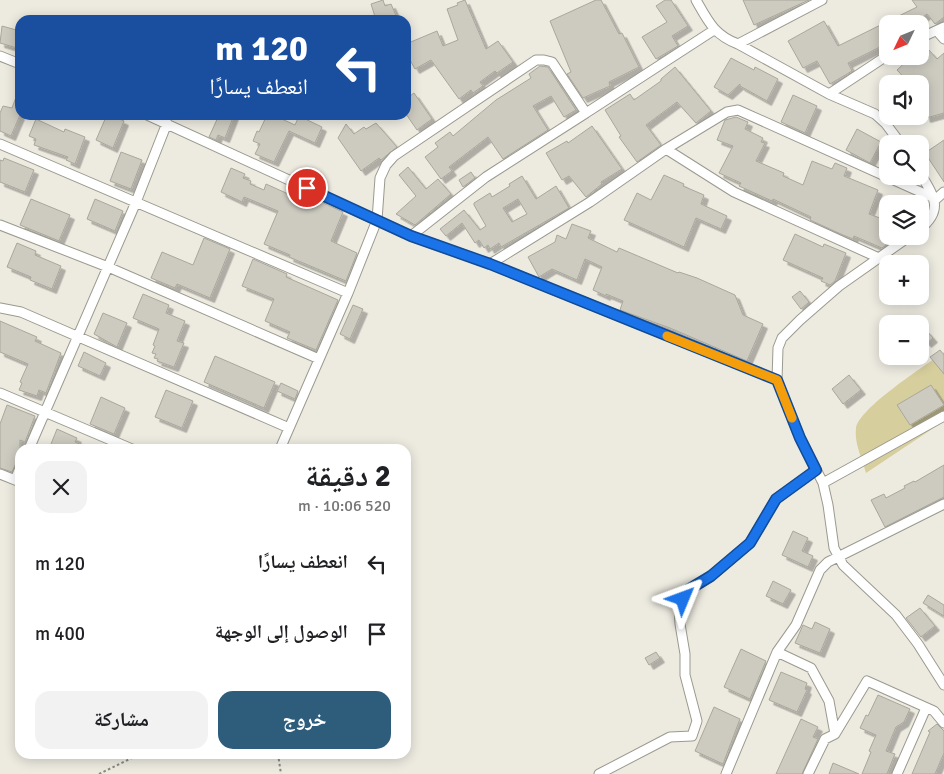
<!DOCTYPE html>
<html lang="ar">
<meta charset="utf-8">
<style>
body{margin:0;font-family:Signika,"Noto Naskh Arabic",sans-serif;background:#f2f2f2;color:#202124;direction:rtl;height:100vh;display:flex;flex-direction:column;font-size:19px;white-space:nowrap}
*{box-sizing:border-box;margin:0}
p{font-size:16px;color:#757577}
.icon{flex:none;width:28px;height:28px;fill:none;stroke:currentColor;stroke-width:2;stroke-linecap:round;stroke-linejoin:round}
.map{position:relative;flex:1;overflow:hidden;direction:ltr}
.side{position:absolute;left:15px;top:444px;width:396px;height:315px;display:flex;flex-direction:column;background:#fff;border-radius:15px;box-shadow:0 2px 12px #0003;direction:rtl}
.side>*{flex:none}
.top-card{position:absolute;left:15px;top:15px;width:396px;height:105px;border-radius:15px;box-shadow:0 2px 12px #0003;direction:rtl;background:#1a4fa0;color:#fff;overflow:hidden}
.needle{width:32px;rotate:227deg}
.tools{position:absolute;left:879px;top:15px;display:grid;gap:10px}
.tools a{display:grid;place-items:center;width:50px;height:50px;border-radius:10px;background:#fff;box-shadow:0 2px 12px #0003;font-size:25px}
.pin{position:absolute;display:grid;place-items:center;width:42px;height:42px;color:#fff;margin:-21px;border:2px solid #fff;border-radius:50%;box-shadow:0 1px 5px #0007}
.me{position:absolute;width:55px;margin:-28px;rotate:46deg;stroke-linejoin:round;filter:drop-shadow(0 0 4px #0008)}
.turn{display:flex;align-items:center;gap:18px;height:105px;padding:0 20px;font-size:22px}
.turn .icon{width:65px;height:65px;stroke-width:2.5}
.turn b{display:block;font-size:35px;line-height:42px}
.round{display:grid;place-items:center;flex:none;width:52px;height:52px;border-radius:15px;background:#f2f2f2}
.headline{display:flex;align-items:center;justify-content:space-between;height:85px;padding:0 20px}
h1{font-size:30px;font-weight:700;line-height:38px}
.action{display:flex;gap:10px;margin-top:auto;padding:10px 20px}
.action a{flex:1;height:58px;border-radius:15px;background:#2e5d7c;color:#fff;font-size:20px;font-weight:700;line-height:58px;text-align:center}
.action a+a{background:#f2f2f2;color:#202124}
ul{padding:0;list-style:none}
li{display:flex;align-items:center;gap:15px;height:70px;padding:0 20px}
li div{flex:1}
li b{display:block;font-size:19px}
li em{font-style:normal}
.map>svg:first-child{display:block}
.green{fill:#d7ce9d}
.building{fill:#cdcbc0;stroke:#a9a79c;fill-rule:evenodd;filter:url(#shadow)}
.lines{fill:none;stroke-linecap:round;stroke-linejoin:round}
.street-casing{stroke:#9b9a8f;stroke-width:11}
.path{stroke:#8a8981;stroke-width:2;stroke-dasharray:2.5 2.5;stroke-linecap:butt}
.street{stroke:#fff;stroke-width:9}
.route-casing{stroke:#114b97;stroke-width:12}
.route{stroke:#1a73e8;stroke-width:9}
.slow{stroke:#f59e0b;stroke-width:9}
</style>
<div class="map">
<svg width="944" height="774" viewBox="0 0 944 774">
<defs>
<filter id="shadow"><feDropShadow dx="4.5" dy="4.5" stdDeviation="0" flood-color="#0004"/></filter>
</defs>
<rect width="100%" height="100%" fill="#edebe0"/>
<path class="green" d="M944,352v69l-78,52c-4,-15 -12,-30 -10,-45 3,-20 70,-63 88,-76z"/>
<path class="building" d="M383,0l2,6 6,-2 7,16h-22l-5,-16z
M465,0l21,49 12,-8 15,21 -16,11 -2,-2 -15,11 3,4 -10,7 -2,-3 -12,9 -28,-39 -16,9 -9,-16v-9l31,-13 6,15 15,-6 -11,-31 11,-4 -1,-2z
M596,0h5l18,34 3,-1 17,34 -30,15 1,4 -27,12 -16,-24 4,-2 -21,-51z
M665,0h6l17,26 -16,10 6,10 -22,13 -14,-22 25,-15 -11,-16z
M743,0h66l-55,25z
M912,0h32v17l-9,7 -8,-10 -13,10h-26v19l-40,20 4,8 -22,13 -13,-23 -14,7 -15,-27 36,-20 14,25 79,-39z
M2,26l18,5 -3,17 -17,-5z
M929,50l8,9 7,-6v60l-18,5 -2,-8 -4,1v-27h-10l-13,-14 15,-14 5,4z
M731,58l23,12 1,-3 23,12 -11,22 -27,-15v-2l-12,11 -14,-8z
M540,66l8,1 28,43 -12,7 -13,-21 -18,10 15,24 -45,29 -15,-22 -39,30 3,4 -11,8 -16,-22 13,-10 -3,-4 15,-11 3,4 43,-36 35,-22 -2,-4z
M675,67l36,44 -15,12 -19,-21 -31,23 15,20 -24,17 -18,-25 2,-1 -16,-26 25,-16 4,6 27,-19v-2z
M19,89l1,26 -9,21 -11,-5v-18l3,-7 9,2z
M414,93l18,26 -15,11 -11,-16v-15z
M793,95l24,11 -12,27 -24,-11z
M219,115h15l-9,23 -7,-3 -2,5 -7,-3z
M267,115h6l22,10 4,-9 23,11 -7,16 -26,-12 -15,31 -19,-8 5,-10 -7,-3 4,-10 2,1z
M113,116l11,5 -11,27 -17,-8 10,-23 5,2z
M736,117l12,5 -3,7 18,9 -2,4 4,1 -9,18 28,12 -1,3 20,9 9,-24 20,8 3,-6 12,5 -3,8 34,14 -9,24 19,7v15h3l-6,10 -3,2 -28,-12 -1,3 -10,-4 -33,-15 1,-3 -38,-18 -1,2 -33,-15 2,-3 -22,-10 14,-27 -16,-6 8,-20z
M36,119l28,13 1,-3 20,8 -10,27 -9,-4 2,-3 -34,-12 2,-6 -7,-3z
M376,123l21,24 -16,13 -2,-2 -18,13 -23,-33 8,-14 8,10 10,-7 2,2z
M592,126l30,43 -21,13 1,2 -16,13 -17,-21 -7,4 -16,-27 21,-12 1,2z
M857,129l24,13 -11,21 -24,-13z
M944,140v42l-19,-29z
M121,152l21,8 -11,29 -21,-8z
M4,158l30,12 -9,22 -25,-10v-22l3,1z
M408,167l18,22 12,-10 13,15 -36,31 -19,-11 20,-18 -17,-21z
M231,168l14,6 -2,4 8,3 -1,3 14,6 2,-6 49,22 2,-6 26,12 -12,29 26,12 -11,28 -57,-24 1,-2 -26,-11 14,-33 -34,-14 -2,5 -21,-10z
M471,172l4,6 -12,9 -4,-7z
M664,175l20,9 -1,2 21,9 -3,9 26,12 -6,13 -25,-11 -12,29 -60,-27 13,-27 14,7z
M522,176l14,23 20,-13 13,22 -68,39 -2,-4 -9,6 -2,-4 -4,3 -5,-8 -4,3 -13,-20 -16,13 -6,-7 24,-19 16,20 6,-4 -12,-21v-2l16,-10 2,4 18,-11 -1,-2zM518,199l9,15 -15,8 -9,-14z
M31,199l39,16 -11,26 -39,-16z
M95,199l28,12 -8,20 -28,-12z
M572,224l19,7 -3,7 29,14 2,-4 59,25 1,-1 18,6 38,17 8,20 20,9 -16,37 -77,-33 -50,-18 3,-9 -17,-7v2l-13,-6 9,-23 -17,-8 -8,21 -25,-11 -13,8 -11,-20 27,-15 2,-7 9,4z
M795,234l28,13 1,-3 22,9 -11,28 -5,4 -9,-4 2,-3 -40,-18z
M204,238l26,11 -20,49 -33,-14 -2,4 -24,-10 11,-26 31,13z
M17,243l19,8 -1,4 26,11 -9,23 -22,-9 1,-3 -24,-10z
M253,259l34,15 -1,3 52,23 -22,50 -29,-12 3,-6 -25,-11 9,-22 -32,-13z
M800,291l9,11 -8,7 -9,-12z
M143,294l26,11 -3,8 19,8 -8,20 7,2 -10,24 -17,-6 1,-2 -4,-1 2,-4 -4,-1 3,-7 -2,-1 6,-16 -26,-11z
M353,305l10,4 -13,30 -10,-5z
M103,313l24,10 -10,24 -23,-13z
M0,321l37,16 -2,4 26,12 -15,40 -7,-3 -2,6 -18,-6 3,-7 -2,-1 8,-18 -28,-12z
M926,330l7,8 -6,5 -7,-8z
M940,350l4,5v19l-14,-17z
M84,352l22,11 -6,13 -22,-10z
M215,356l60,26 -11,26 -60,-26z
M849,375l12,15 -18,14 -11,-15z
M281,383l17,8 -3,8 -18,-8z
M931,385l13,20 -34,20 -13,-20z
M166,390l27,11 -11,27 -27,-11z
M101,397l24,11 -11,26 -24,-10z
M7,405l28,11 -10,26 -5,-2v21l-4,2 -4,9 -12,-4v-44z
M57,429l20,9 -2,4 15,7h-41z
M944,465v32l-59,30 -14,-27 13,-6 2,4 19,-10 -1,-2 10,-5 1,1z
M793,531l15,7 -6,13 11,5 -5,11 -26,-12z
M773,581l18,9 -8,14 -17,-8z
M928,595l16,10v11l-21,-13z
M920,608l15,18 -14,11 -15,-19z
M815,622l15,7 -10,24 -25,-10 8,-18 9,4z
M741,649l25,12 -16,38 -26,-12z
M656,652l4,6 -11,7 -4,-7z
M781,672l26,11 -2,6 2,1 -10,22 -28,-12z
M878,695l32,14 -6,13 -8,5 -10,24 9,3 -8,20h-25l9,-22 -2,-1 7,-16 -16,-7 6,-13 2,1z
M714,707l26,12 -17,45 -28,-13z
M801,719l17,8 -5,10 5,2 -16,35h-26z
M937,724l7,7v22l-9,21h-23l18,-42 -2,-1z
M833,763l26,11h-30z"/>
<g class="lines">
<defs>
<path id="street" d="M696,0c12,21 18,35 42,44l91,50 46,20 11,10 15,20
M937,31l7,8
M920,38l24,-11
M738,44l84,-44
M0,56l20,8
M829,94l59,-39
M147,115l264,121 79,28 287,116
M0,144l348,149
M666,149l68,43 145,66
M920,173c14,23 24,37 0,56
M0,225l108,42 211,92
M411,236l75,-59 100,-64
M910,236l-71,50 -39,34 -18,18 -4,10 -1,32 23,58 23,45 5,22 6,43 9,17 53,50 22,29 26,41
M490,264l100,-62 76,-53 61,-37 11,-2 198,89 8,-7
M0,308l21,4 268,116
M0,393l132,56
M29,449l107,-247 31,-79
M280,449l68,-156 29,-73 3,-42 6,-13 8,-9 142,-96h8l8,2 34,51 128,-83
M0,474l20,8
M15,480l5,-12
M823,483l121,-67
M777,652l34,16 18,33 6,33
M599,774l71,-37 22,-1 5,-15 -12,-46v-21l-5,-30 -1,-16 9,-18 23,-14 39,-33 26,-44 40,-29
M726,774l51,-122 19,-27 24,-55 8,-8 116,-58
M808,774l17,-35 10,-5 32,-53 67,30 10,12
M897,774l29,-66"/>
</defs>
<use href="#street" class="street-casing"/>
<path class="path" d="M278,754l3,20
M99,774l41,-20"/>
<use href="#street" class="street"/>
</g>
<g class="lines">
<defs>
<path id="route" d="M307,188l104,48 79,28 287,116 23,58 16,32 -40,29 -26,44 -39,33 -23,14 -5,9"/>
</defs>
<use href="#route" class="route-casing"/>
<use href="#route" class="route"/>
<path class="slow" d="M667,336l110,44 15,38"/>
</g>
</svg>
<div class="tools">
<a><svg class="needle" viewBox="-14 -14 28 28"><path d="M0-13l5 13h-10z" fill="#e53935"/><path d="M0 13l5-13h-10z" fill="#757577"/></svg></a>
<a><svg class="icon" aria-label="sound" viewBox="0 0 24 24"><path d="M4 9h4l5-4v14l-5-4H4zM17 9q2 3 0 6"/></svg></a>
<a><svg class="icon" aria-label="search" viewBox="0 0 24 24"><circle cx="10" cy="10" r="6"/><path d="M15 15l6 6"/></svg></a>
<a><svg class="icon" aria-label="layers" viewBox="0 0 24 24"><path d="M12 4l9 5-9 5-9-5zM3 14l9 5 9-5"/></svg></a>
<a>+</a>
<a>−</a>
</div>
<div class="pin" style="left:307px;top:188px;background:#d93025"><svg class="icon" aria-label="arrive" viewBox="0 0 24 24"><path d="M6 21V4h12l-3 4 3 4H6"/></svg></div>
<svg class="me" style="left:683px;top:599px" viewBox="-20 -20 40 40"><path d="M0-17L14 15 0 8-14 15z" fill="#1a73e8" stroke="#fff" stroke-width="4"/></svg>
<div class="top-card">
<div class="turn"><svg class="icon" aria-label="left" viewBox="0 0 24 24"><path d="M17 20v-9H6M10 6l-5 5 5 5"/></svg><div><b>120 m</b>انعطف يسارًا</div></div>
</div>
<section class="side">
<div class="headline"><div><h1>2 دقيقة</h1><p>520 m · 10:06</p></div><a class="round"><svg class="icon" aria-label="close" viewBox="0 0 24 24"><path d="M6 6l12 12M18 6L6 18"/></svg></a></div>
<ul>
<li><svg class="icon" aria-label="left" viewBox="0 0 24 24"><path d="M17 20v-9H6M10 6l-5 5 5 5"/></svg><div><b>انعطف يسارًا</b></div><em>120 m</em></li>
<li><svg class="icon" aria-label="arrive" viewBox="0 0 24 24"><path d="M6 21V4h12l-3 4 3 4H6"/></svg><div><b>الوصول إلى الوجهة</b></div><em>400 m</em></li>
</ul>
<div class="action"><a>خروج</a><a>مشاركة</a></div>
</section>
</div>
